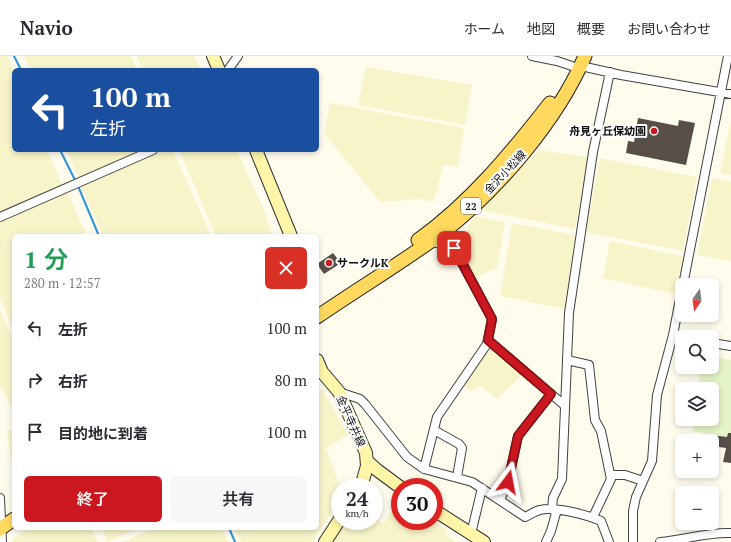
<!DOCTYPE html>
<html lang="ja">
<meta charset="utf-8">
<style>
body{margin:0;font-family:"PT Serif","Noto Sans JP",serif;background:#f7f7f7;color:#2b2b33;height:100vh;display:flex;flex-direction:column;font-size:15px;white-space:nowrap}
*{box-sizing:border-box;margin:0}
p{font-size:13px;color:#7c7c81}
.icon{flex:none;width:22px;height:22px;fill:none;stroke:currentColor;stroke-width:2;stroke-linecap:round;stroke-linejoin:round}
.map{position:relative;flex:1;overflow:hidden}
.details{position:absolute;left:12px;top:178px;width:307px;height:296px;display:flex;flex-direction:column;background:#fff;border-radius:6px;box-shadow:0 2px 6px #0003}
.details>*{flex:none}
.guide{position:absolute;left:12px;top:12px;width:307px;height:84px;border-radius:6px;box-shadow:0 2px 6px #0003;background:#1a4fa0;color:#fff;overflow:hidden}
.needle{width:26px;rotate:194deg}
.tools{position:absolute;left:675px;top:222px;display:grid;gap:8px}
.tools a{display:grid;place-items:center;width:44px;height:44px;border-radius:6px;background:#fff;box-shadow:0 2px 6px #0003;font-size:20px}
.speed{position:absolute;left:331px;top:422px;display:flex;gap:8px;font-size:20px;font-weight:700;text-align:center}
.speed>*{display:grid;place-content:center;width:52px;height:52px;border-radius:50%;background:#fff;box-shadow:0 2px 6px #0003;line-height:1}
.speed small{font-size:10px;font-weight:400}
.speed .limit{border:6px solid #d22;background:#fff;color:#111}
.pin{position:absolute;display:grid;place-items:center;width:34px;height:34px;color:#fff;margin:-17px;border-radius:8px;box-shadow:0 2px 6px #0006}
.me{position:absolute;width:44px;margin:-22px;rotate:13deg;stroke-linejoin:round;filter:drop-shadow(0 0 3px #0008)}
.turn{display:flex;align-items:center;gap:14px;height:84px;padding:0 12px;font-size:18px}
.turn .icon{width:52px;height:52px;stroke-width:2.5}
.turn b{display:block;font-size:28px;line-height:34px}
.round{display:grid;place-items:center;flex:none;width:42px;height:42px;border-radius:6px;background:#f7f7f7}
.summary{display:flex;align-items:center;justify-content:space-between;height:68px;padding:0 12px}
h1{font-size:24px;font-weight:600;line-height:30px;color:#1e9e55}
.action{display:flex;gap:8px;margin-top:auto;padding:8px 12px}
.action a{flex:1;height:46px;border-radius:6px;background:#cb171f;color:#fff;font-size:16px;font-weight:600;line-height:46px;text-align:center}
.action a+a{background:#f7f7f7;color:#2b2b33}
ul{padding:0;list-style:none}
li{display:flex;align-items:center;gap:12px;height:52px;padding:0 12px}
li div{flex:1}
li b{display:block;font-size:15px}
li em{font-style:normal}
header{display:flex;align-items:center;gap:24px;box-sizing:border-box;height:56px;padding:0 20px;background:#fff;border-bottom:1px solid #e1e1e2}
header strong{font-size:19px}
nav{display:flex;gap:22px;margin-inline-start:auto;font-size:14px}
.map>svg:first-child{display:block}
.farmland{fill:#f8f4ca}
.pitch{fill:#e4f4c6}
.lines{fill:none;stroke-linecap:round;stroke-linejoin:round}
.stream{stroke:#2c94db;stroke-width:2}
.building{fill:#574e48}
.street-casing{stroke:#404040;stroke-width:10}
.secondary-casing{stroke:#2f2f2f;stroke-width:14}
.primary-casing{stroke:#1e1e1e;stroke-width:15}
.street{stroke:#fff;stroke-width:8}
.secondary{stroke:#fff6a9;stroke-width:12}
.primary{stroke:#ffd85e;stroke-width:13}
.route-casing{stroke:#840f14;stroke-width:10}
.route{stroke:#cb171f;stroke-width:7}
.poi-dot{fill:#cb171f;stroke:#fff;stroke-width:1.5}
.labels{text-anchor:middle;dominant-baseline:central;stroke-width:4;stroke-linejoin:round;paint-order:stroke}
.shield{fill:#fff;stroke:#565656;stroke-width:1}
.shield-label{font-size:10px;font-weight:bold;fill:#0d0d0d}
.poi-label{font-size:11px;font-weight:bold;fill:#0d0d0d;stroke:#fff;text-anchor:end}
.street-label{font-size:11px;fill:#0d0d0d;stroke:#fff}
</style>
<header>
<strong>Navio</strong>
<nav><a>ホーム</a><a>地図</a><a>概要</a><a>お問い合わせ</a></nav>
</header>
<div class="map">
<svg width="731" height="486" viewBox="0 0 731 486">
<rect width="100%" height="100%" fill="#fffcee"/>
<path class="farmland" d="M0,0h7l7,16v78h33l15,35 -62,28z
M24,0h107l6,14h-106z
M137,0h57l7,14h-58z
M366,11l106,18 -7,40 -107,-20z
M330,47l134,25 -6,39 -15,-2 -9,37 -14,-3 -40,3 -56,-69z
M731,64v55l-11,-2z
M66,94h75l-62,28z
M164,94h9l38,86h-108l-22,-50z
M179,94h58l29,65 7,21h-57z
M539,94l49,7 -13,72 -95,-19z
M600,102l97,19 -14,74 -97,-19z
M712,122l19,4v79l-34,-6z
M67,136l20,44h-73v96l-14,-34v-76z
M475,160l30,6 -8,46 -22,9 -12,-22 5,-29z
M512,167l63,12 -10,74 -65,-13z
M610,185l73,15 -8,38 -72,-16z
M0,253l14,33v72l-14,-29z
M489,291l33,28 -25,24 -17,-13 -8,5 -10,-5z
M323,333l25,46 -22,13 14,39v14l-28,41h-71l-7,-14h83v-135z
M14,372v48l-7,-44z
M400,440v25l34,-1 13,10 -2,5 11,7h-125l13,-21h30v-3l9,6z
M30,472h61l7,14h-85v-3z
M102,472h36l-31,14z
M155,472h67l6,14h-105z"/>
<path class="pitch" d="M712,300l19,4v78l-38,-7 2,-12h17v-30h-14l3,-22h11z"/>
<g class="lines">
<path class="stream" d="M14,0l7,14
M60,94l15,30
M78,130l21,50
M229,472l6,14"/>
</g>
<path class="building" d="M638,62l40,8 1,-6 16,3 -9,42 -60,-12 2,-12 6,1z
M333,197l8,10 -17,11 -7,-10z
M728,377h3v30l-8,-1 3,-14 -14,-2v-5h-11l2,-7 24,3z
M712,401l7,1 -1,12 -6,-1z"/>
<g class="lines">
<defs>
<path id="street" d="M532,0l25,5 15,5
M581,10l40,9 110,19
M228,14l10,-14
M0,161l153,-67
M683,229l45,-229
M673,279l12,2
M488,284l76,65
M712,287l19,3
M567,304l22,5 6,55 6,11 10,48 -18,38
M339,336l21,7 5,5 42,53 17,12 48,13 53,35c5,-2 10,-6 15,-7 14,-4 48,5 61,11l8,21
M434,374l25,14 3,4 -5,29
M424,413l13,-52 50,-73 5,-25 -38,-71 -24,-7
M610,419h15l18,6
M0,442l2,44
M500,444l8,-18 10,-46 33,-42
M552,453l1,-11 9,-19 7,-166 24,-161 17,-80
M471,478l11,-46
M546,486l5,-11 5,-18 -4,-4
M633,486v-31l3,-14 16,-36 5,-66 16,-60 9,-46
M660,486c25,-2 45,-10 71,-9"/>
<path id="secondary" d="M213,0l6,14
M256,94l35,86
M317,304l5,12 17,20 27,61 1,13 -6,21
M367,405l10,9 23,17
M434,454l50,32
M325,486l15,-23"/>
<path id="primary" d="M418,184c52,-37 93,-87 132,-137
M317,261c41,-28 84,-54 124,-83 56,-43 116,-113 144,-178
M0,473l14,-10"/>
</defs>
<use href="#street" class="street-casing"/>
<use href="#secondary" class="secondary-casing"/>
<use href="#primary" class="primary-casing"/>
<use href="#street" class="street"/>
<use href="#secondary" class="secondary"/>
<use href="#primary" class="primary"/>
</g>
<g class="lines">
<defs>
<path id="route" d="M454,192l38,71 -4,21 63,54 -33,42 -10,46"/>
</defs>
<use href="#route" class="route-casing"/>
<use href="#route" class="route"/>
</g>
<g class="poi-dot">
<circle cx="654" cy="75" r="4"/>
<circle cx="329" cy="207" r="4"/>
</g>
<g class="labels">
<rect class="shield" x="461" y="142" width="20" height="16" rx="3"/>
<g class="shield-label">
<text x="471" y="150">22</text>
</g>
<g class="poi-label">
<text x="646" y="75">舟見ヶ丘保幼園</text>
<text x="337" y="207" text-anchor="start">サークルK</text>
</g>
<g class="street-label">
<text transform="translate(505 116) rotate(-47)">金沢小松線</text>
<text transform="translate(351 365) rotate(66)">金平寺井線</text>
</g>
</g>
</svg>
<div class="tools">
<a><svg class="needle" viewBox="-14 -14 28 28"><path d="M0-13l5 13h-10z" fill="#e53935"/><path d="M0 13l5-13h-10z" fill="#7c7c81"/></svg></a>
<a><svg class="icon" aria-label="search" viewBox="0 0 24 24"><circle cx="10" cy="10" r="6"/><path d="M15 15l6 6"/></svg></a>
<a><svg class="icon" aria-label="layers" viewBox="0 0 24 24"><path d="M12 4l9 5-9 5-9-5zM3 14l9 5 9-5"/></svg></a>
<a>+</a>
<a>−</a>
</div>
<div class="speed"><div>24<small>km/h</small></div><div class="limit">30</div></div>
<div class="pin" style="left:454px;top:192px;background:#d93025"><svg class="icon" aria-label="arrive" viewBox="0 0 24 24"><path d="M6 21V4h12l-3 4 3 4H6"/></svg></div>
<svg class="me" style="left:508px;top:426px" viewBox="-20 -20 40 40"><path d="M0-17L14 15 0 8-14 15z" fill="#cb171f" stroke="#fff" stroke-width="4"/></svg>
<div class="guide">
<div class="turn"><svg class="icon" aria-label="left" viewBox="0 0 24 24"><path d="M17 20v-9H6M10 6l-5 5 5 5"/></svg><div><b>100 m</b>左折</div></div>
</div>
<section class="details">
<div class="summary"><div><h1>1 分</h1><p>280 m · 12:57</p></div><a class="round" style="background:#d93025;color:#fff"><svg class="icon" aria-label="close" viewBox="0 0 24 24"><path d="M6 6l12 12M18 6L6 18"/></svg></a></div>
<ul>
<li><svg class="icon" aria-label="left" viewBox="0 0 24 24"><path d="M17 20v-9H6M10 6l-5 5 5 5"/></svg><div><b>左折</b></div><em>100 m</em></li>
<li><svg class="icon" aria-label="right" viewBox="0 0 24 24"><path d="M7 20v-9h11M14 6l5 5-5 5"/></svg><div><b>右折</b></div><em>80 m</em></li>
<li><svg class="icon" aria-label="arrive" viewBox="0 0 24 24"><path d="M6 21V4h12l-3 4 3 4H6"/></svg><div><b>目的地に到着</b></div><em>100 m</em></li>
</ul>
<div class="action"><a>終了</a><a>共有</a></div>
</section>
</div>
